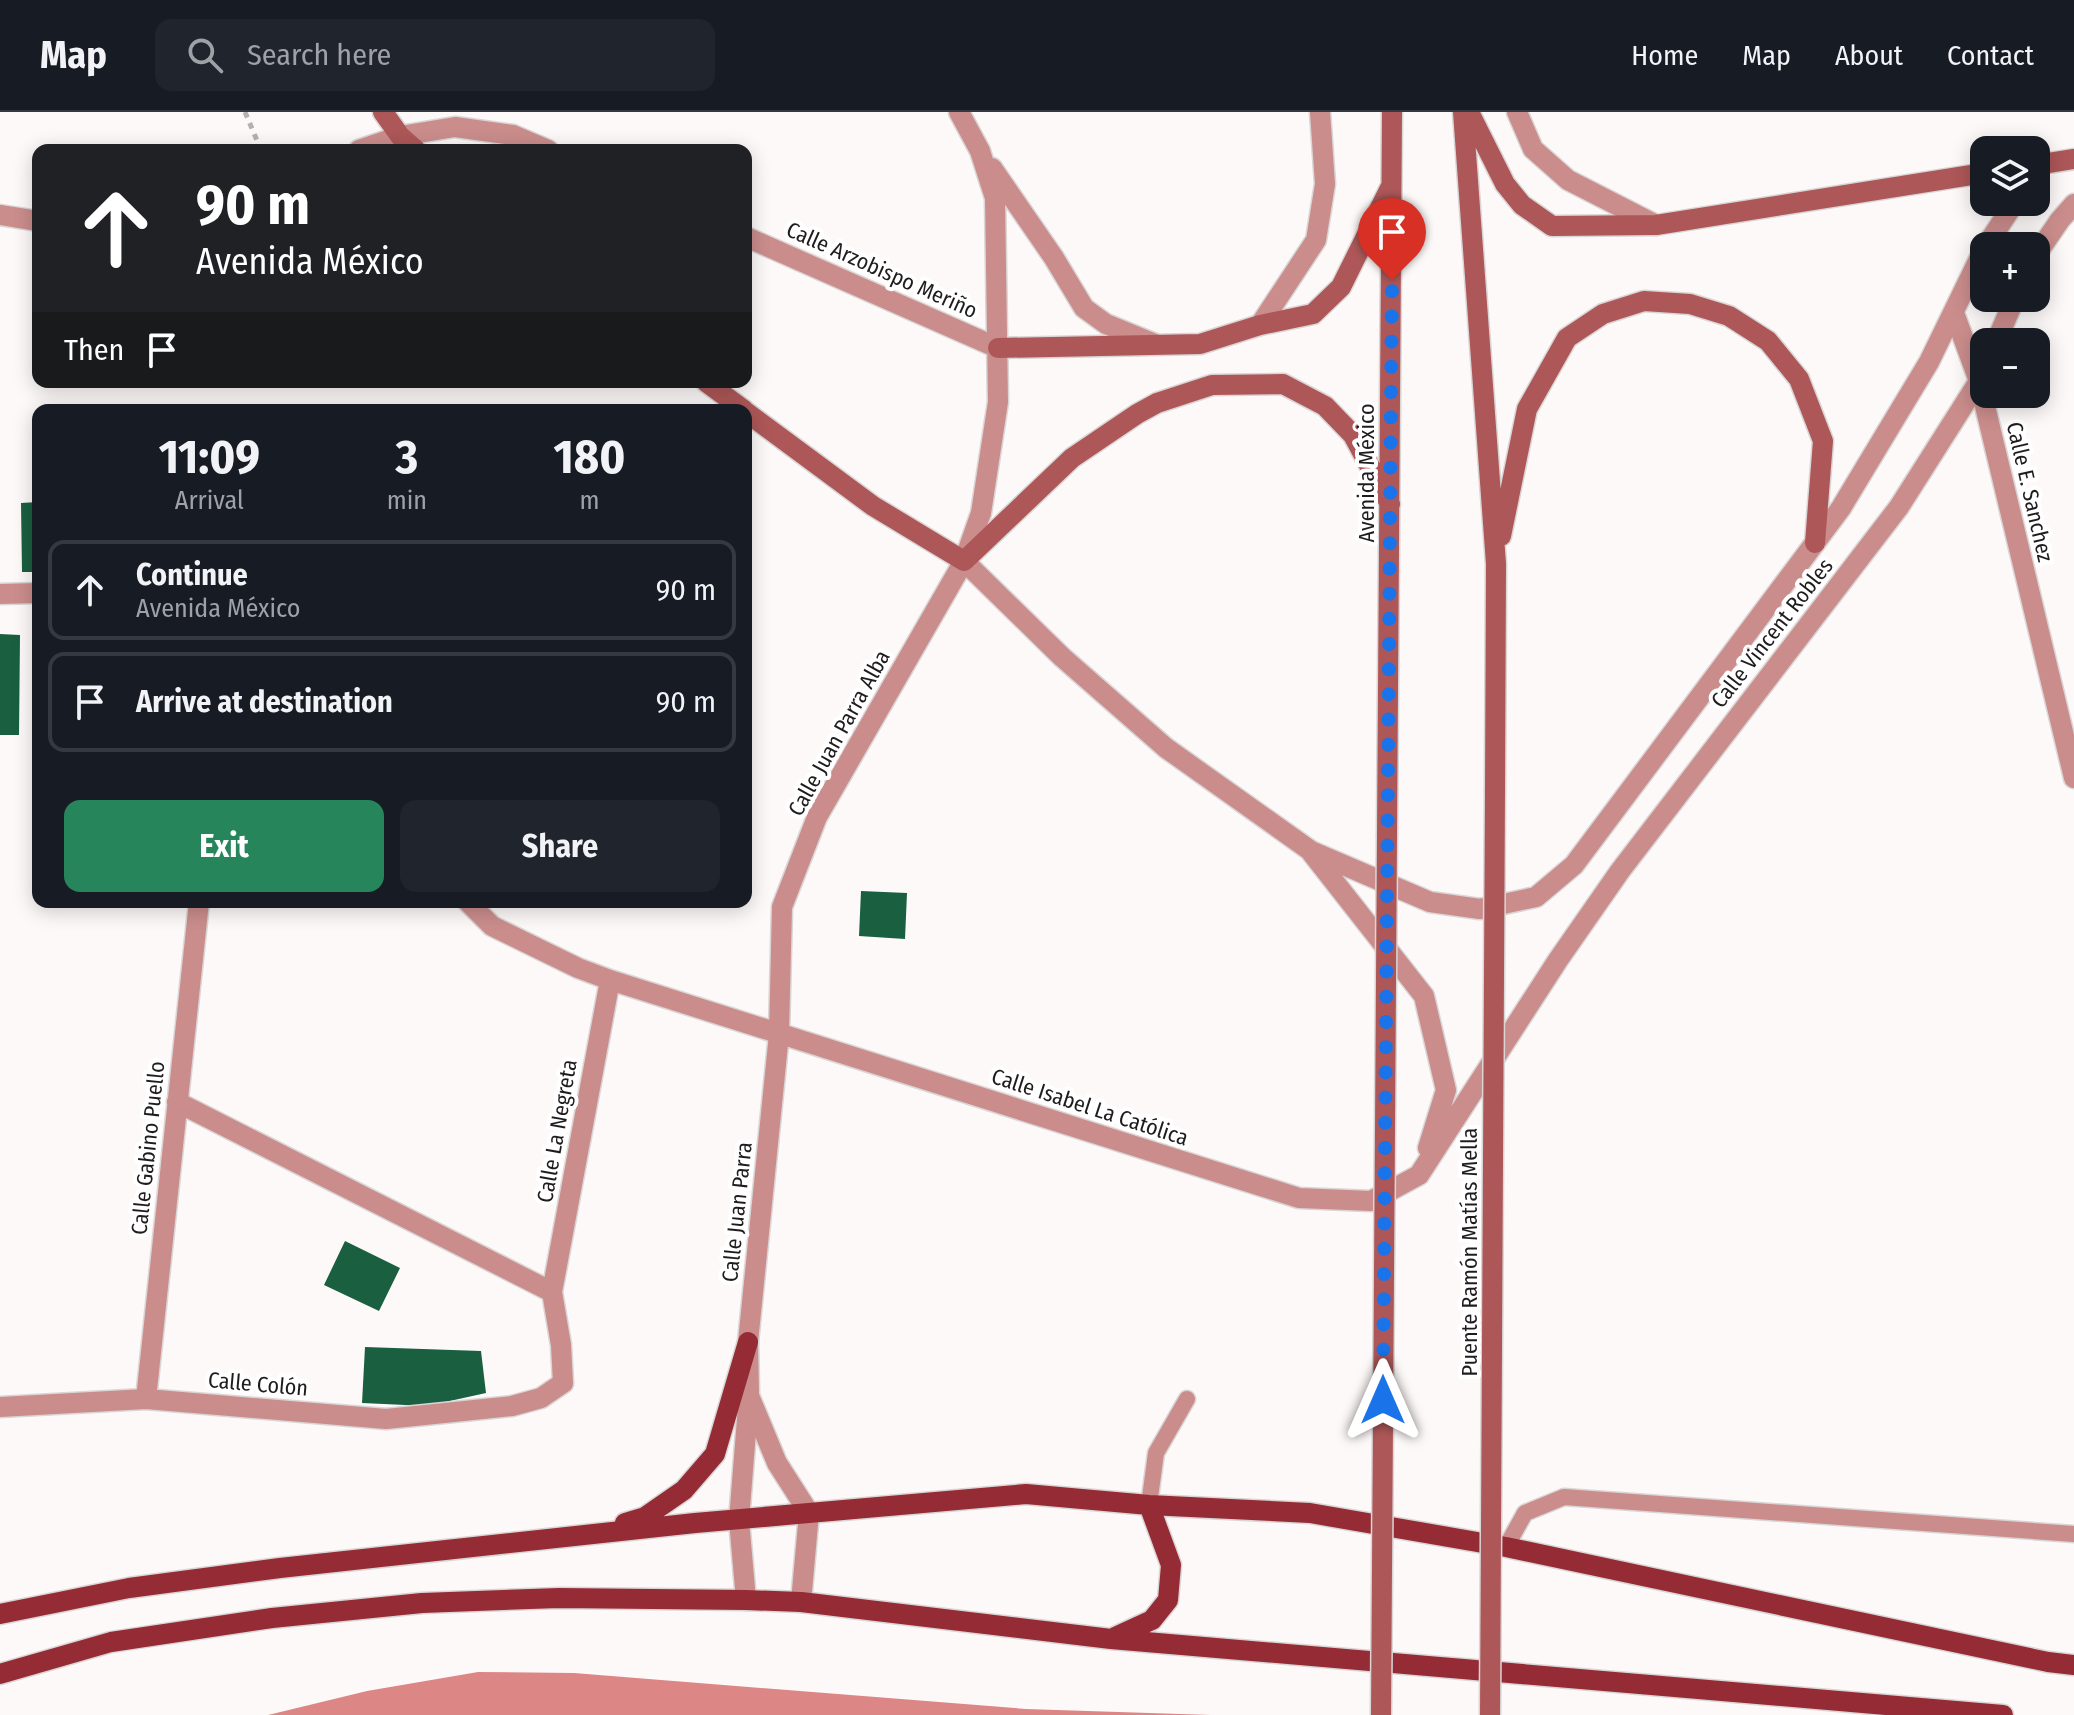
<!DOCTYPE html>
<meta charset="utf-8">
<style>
body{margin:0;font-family:"Fira Sans Condensed",sans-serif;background:#20242c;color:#f1f3f6;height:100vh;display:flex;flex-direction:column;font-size:30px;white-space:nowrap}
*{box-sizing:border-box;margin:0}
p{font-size:26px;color:#9ea1a6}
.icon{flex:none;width:44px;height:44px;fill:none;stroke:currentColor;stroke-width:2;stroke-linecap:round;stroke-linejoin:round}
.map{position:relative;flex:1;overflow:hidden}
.drawer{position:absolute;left:32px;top:292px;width:720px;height:504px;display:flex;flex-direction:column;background:#171b24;border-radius:16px;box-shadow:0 4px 20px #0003}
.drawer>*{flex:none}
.top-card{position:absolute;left:32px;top:32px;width:720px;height:244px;border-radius:16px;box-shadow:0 4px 20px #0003;background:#202124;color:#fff;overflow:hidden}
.buttons{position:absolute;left:1970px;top:24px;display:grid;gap:16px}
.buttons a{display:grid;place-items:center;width:80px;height:80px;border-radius:16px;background:#171b24;box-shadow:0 4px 20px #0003;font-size:40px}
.pin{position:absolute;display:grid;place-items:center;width:68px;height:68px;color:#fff;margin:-82px -34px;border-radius:50% 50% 50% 0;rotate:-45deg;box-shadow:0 0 8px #0007}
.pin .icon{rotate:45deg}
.me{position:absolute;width:88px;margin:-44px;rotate:0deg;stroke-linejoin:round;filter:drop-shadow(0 0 6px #0008)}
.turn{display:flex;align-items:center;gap:28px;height:168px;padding:0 32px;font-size:36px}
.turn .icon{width:104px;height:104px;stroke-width:2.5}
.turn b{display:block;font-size:56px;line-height:68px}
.then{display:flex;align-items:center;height:76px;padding:0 32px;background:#0003;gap:16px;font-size:30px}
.eta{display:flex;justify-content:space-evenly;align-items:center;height:136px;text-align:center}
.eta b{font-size:48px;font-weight:700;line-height:56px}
.primary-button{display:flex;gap:16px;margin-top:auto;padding:16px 32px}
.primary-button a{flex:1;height:92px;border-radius:16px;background:#27855c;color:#fff;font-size:32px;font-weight:700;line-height:92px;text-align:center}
.primary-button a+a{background:#20242c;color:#f1f3f6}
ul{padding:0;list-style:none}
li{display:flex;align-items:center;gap:24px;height:100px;margin:0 16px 12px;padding:0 16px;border:4px solid #363941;border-radius:16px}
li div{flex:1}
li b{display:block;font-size:30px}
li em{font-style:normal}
header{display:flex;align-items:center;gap:48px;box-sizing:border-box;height:112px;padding:0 40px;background:#171b24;border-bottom:2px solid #363941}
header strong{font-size:38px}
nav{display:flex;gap:44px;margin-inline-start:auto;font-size:28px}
.search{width:560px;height:72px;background:#20242c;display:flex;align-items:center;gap:20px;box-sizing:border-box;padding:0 28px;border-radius:16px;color:#9ea1a6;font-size:30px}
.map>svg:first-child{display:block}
.water{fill:#dc8686}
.building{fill:#1a5f40}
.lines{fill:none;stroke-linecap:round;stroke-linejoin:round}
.service-casing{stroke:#dad6d6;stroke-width:19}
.minor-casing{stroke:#dad6d6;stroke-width:23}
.tertiary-casing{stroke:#dad6d6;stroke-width:23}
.secondary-casing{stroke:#dad6d6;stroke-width:23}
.primary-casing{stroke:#dad6d6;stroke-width:23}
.path{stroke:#b5b1b1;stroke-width:5;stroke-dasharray:6 6;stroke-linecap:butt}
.service{stroke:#ca8d8c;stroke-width:16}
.minor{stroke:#ca8d8c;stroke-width:20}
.tertiary{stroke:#ca8d8c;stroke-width:20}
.secondary{stroke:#ad5758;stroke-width:20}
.primary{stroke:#952b34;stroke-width:20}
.secondary-bridge-casing{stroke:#dad6d6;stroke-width:23;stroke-linecap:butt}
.secondary-bridge{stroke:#ad5758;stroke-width:20}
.route{stroke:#1a73e8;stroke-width:14;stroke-dasharray:0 25.2}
.labels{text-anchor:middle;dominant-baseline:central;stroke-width:8;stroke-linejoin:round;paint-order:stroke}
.street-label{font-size:22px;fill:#1e1c1c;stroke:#fff}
</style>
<header>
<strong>Map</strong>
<div class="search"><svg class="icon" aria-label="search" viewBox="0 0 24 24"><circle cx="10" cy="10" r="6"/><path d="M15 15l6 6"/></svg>Search here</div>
<nav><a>Home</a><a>Map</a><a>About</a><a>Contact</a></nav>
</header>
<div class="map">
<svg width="2074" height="1603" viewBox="0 0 2074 1603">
<rect width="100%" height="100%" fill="#fef9f9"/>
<path class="water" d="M478,1560l96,1 452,36 185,6h-943l99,-24z"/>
<path class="building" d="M38,390v70h-16l-1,-69z
M0,522l20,1 -1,100h-19z
M861,779l46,2 -2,46 -46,-3z
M345,1129l55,27 -21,43 -55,-26z
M365,1235l116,4 5,42 -59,13 -65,-3z"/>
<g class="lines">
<defs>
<path id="service" d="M1149,1393l7,-52 31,-54
M1506,1435l19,-34 39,-16 510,37"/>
<path id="minor" d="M1517,0l16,37 35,31 88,45
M400,24l55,-9 58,8 35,15
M992,56l62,90 30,50 22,16 49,20
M746,125l252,111
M1986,134l29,-44
M2036,143l24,-35 14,-16
M1954,201l25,68 95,397
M1260,213l56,-85 9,-56 -5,-72
M1996,230l19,-44
M964,449l98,96 104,91 145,103 119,51 50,7 56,-12 38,-32 267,-357 88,-146 55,-113
M0,482l38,-1
M1311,740l113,144 22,94 -18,58
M468,790l24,24 86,42 32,12 689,218 72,3 48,-26 139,-215 62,-89 279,-364 80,-126 5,-12
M552,1180l58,-312
M750,1286l27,65 32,50 -8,89
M146,1287l53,-497
M0,1295l146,-8 240,20 126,-13 29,-8 22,-15 -2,-38 -9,-53 -375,-190
M746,1488l-7,-80 10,-126 -1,-52 31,-308 3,-127 35,-90 147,-256 17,-48 17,-111 -3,-204 -15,-47 -21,-39"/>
<path id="tertiary" d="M359,38l41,-14
M0,103l38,6"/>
<path id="secondary" d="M383,0l17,24 16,14
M1463,0l33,452 -1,226
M1469,0l36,72 17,21 30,21 104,-1 328,-52
M2036,53l38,-6
M998,236l202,-4 60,-19 53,-11 28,-27 49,-99
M706,270l38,28
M746,300l127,94 91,55 108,-103 65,-44 20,-11 55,-18 71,-1 42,22 28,29 37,69
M1501,424l26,-127 40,-71 36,-24 41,-13 46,3 39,12 39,25 31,38 24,62 -8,102
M1387,722l5,-722"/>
<path id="primary" d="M625,1411l20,-6 39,-27 31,-36 33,-112
M0,1502l129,-26 151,-20 415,-45 331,-29 123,11 161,8 196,34 542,115 26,3
M1115,1525l37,-17 16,-20 3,-35 -22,-60
M0,1562l111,-32 161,-24 150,-15 137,-5 187,2 55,2 310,37 892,76"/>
</defs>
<use href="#service" class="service-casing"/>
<use href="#minor" class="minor-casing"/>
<use href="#tertiary" class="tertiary-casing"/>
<use href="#secondary" class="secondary-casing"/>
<use href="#primary" class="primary-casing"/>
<path class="path" d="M245,0l16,38"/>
<use href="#service" class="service"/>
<use href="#minor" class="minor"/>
<use href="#tertiary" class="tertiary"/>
<use href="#secondary" class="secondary"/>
<use href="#primary" class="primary"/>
<defs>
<path id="secondary-bridge" d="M1381,1603l6,-881
M1490,1603l5,-925"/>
</defs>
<use href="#secondary-bridge" class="secondary-bridge-casing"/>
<use href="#secondary-bridge" class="secondary-bridge"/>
</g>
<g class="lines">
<path class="route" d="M1383,1288l9,-1120"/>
</g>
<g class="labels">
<g class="street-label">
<text transform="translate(882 158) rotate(24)">Calle Arzobispo Meriño</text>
<text transform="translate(1366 361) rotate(-90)">Avenida México</text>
<text transform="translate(2030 380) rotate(77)">Calle E. Sanchez</text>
<text transform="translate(1772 521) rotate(-52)">Calle Vincent Robles</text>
<text transform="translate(839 621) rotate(-61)">Calle Juan Parra Alba</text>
<text transform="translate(1090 995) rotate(18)">Calle Isabel La Católica</text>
<text transform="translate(557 1019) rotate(-80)">Calle La Negreta</text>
<text transform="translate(148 1036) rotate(-84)">Calle Gabino Puello</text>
<text transform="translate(737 1100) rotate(-84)">Calle Juan Parra</text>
<text transform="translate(1469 1140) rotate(-90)">Puente Ramón Matías Mella</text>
<text transform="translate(258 1272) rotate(5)">Calle Colón</text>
</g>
</g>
</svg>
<div class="buttons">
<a><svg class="icon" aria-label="layers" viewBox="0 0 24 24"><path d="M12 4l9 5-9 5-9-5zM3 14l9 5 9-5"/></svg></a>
<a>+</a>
<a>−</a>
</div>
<div class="pin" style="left:1392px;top:168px;background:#d93025"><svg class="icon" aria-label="arrive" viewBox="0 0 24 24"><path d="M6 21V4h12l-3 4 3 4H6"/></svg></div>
<svg class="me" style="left:1383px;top:1288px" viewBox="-20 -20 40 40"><path d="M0-17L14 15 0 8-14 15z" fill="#1a73e8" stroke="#fff" stroke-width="4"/></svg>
<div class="top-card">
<div class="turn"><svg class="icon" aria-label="ahead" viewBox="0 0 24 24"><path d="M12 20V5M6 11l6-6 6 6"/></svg><div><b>90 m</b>Avenida México</div></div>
<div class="then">Then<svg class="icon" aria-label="arrive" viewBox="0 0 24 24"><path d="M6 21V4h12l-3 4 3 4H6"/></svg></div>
</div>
<section class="drawer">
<div class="eta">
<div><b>11:09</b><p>Arrival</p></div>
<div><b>3</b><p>min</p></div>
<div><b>180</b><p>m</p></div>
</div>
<ul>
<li><svg class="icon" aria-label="ahead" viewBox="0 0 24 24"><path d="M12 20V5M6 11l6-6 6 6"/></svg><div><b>Continue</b><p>Avenida México</p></div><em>90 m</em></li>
<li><svg class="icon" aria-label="arrive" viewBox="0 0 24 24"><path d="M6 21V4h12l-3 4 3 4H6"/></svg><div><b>Arrive at destination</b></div><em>90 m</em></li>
</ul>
<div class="primary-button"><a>Exit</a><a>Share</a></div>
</section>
</div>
